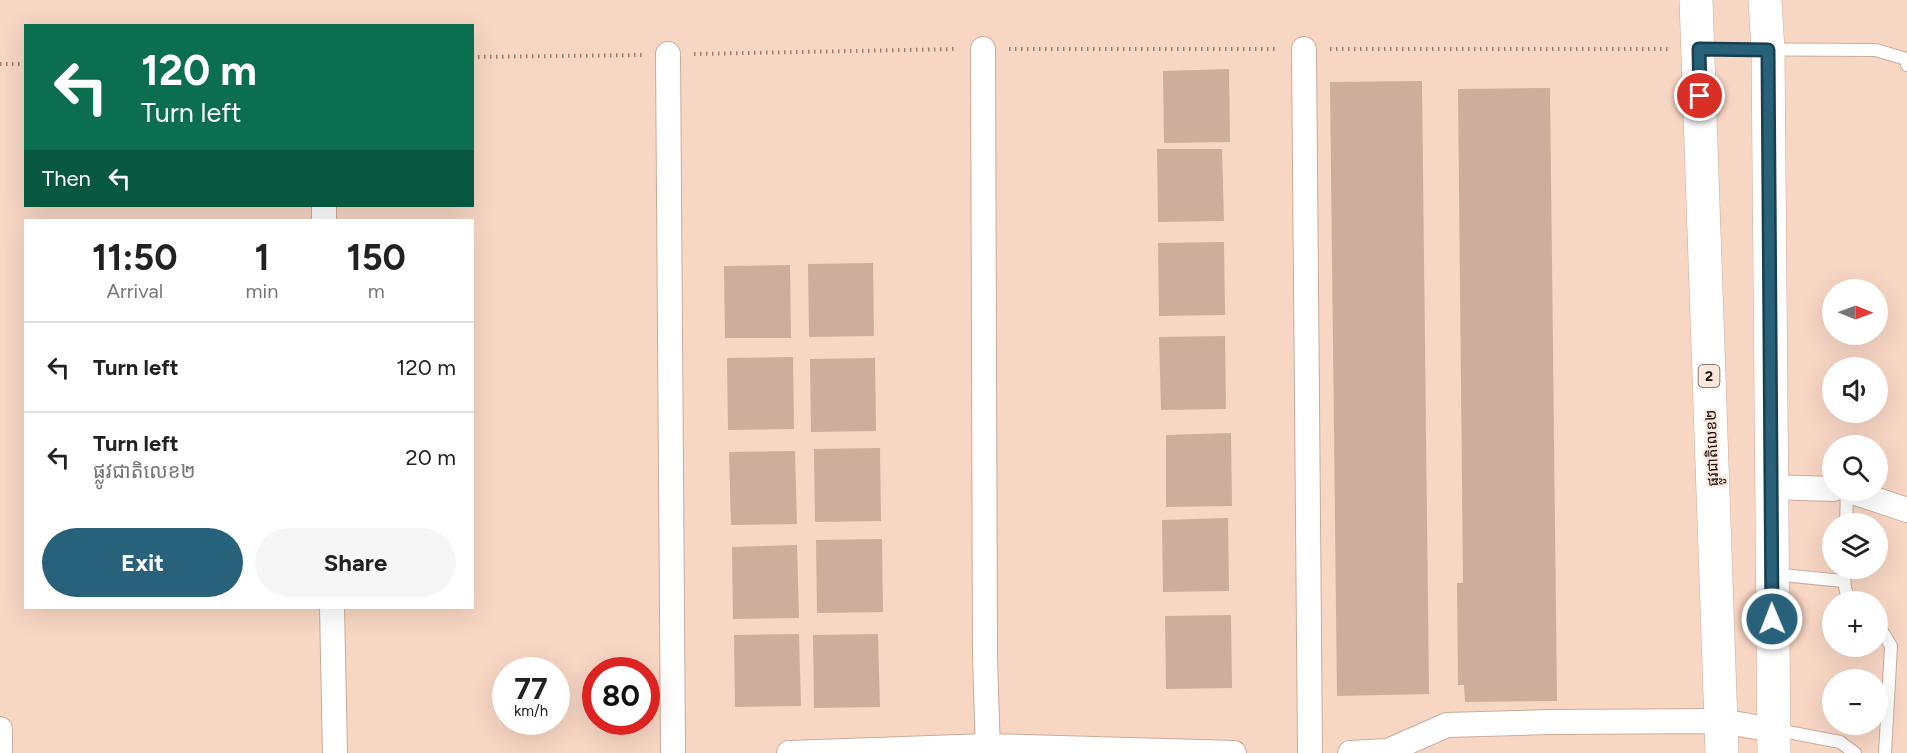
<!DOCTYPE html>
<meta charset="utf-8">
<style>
body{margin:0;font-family:Figtree,"Noto Sans Khmer",sans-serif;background:#f6f6f6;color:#222;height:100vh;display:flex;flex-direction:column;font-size:22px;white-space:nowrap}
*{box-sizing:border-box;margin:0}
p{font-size:20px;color:#767676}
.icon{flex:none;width:33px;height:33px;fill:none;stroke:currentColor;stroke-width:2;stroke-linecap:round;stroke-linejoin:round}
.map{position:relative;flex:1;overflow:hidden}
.details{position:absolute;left:24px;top:219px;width:450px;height:390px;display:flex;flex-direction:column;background:#fff;border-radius:0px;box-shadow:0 6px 24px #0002}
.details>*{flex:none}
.top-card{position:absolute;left:24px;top:24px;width:450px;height:183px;border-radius:0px;box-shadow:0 6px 24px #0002;background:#0b6e4f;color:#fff;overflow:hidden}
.needle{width:39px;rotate:91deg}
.buttons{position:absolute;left:1822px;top:279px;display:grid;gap:12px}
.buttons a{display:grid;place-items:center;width:66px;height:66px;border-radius:50%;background:#fff;box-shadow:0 6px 24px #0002;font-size:30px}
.speed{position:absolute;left:492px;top:657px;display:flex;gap:12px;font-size:30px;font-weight:700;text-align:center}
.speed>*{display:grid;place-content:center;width:78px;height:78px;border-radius:50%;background:#fff;box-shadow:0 6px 24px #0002;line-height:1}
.speed small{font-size:15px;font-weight:400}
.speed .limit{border:9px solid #d22;background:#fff;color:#111}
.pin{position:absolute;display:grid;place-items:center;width:51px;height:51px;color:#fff;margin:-26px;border:3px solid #fff;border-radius:50%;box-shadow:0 2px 6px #0007}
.me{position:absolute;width:66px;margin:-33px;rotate:359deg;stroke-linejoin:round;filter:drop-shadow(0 0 4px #0008)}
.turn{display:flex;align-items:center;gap:21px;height:126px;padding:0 18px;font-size:27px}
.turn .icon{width:78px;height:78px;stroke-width:2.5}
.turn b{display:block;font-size:42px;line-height:51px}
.then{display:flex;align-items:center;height:57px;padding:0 18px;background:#0003;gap:12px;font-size:22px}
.eta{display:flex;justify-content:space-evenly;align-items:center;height:102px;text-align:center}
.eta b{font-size:36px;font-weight:700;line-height:42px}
.button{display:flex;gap:12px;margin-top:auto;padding:12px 18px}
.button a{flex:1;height:69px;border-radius:36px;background:#27617a;color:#fff;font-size:24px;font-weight:700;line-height:69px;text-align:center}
.button a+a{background:#f6f6f6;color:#222}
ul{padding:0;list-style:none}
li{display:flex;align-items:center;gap:18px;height:90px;padding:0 18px;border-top:2px solid #e0e0e0}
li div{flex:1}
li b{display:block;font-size:22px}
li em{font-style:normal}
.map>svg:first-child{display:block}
.building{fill:#cdad9b}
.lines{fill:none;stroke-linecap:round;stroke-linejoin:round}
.service-casing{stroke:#ccab9a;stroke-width:14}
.minor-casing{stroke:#ccab9a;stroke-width:26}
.trunk-casing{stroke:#ccab9a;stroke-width:34}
.path{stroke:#998174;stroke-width:4;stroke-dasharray:1.5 4.5;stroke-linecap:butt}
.service{stroke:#fff;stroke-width:12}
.minor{stroke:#fff;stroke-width:24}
.trunk{stroke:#fff;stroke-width:33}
.route-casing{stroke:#193f4f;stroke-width:15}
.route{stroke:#27617a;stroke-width:10}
.labels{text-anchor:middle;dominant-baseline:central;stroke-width:4.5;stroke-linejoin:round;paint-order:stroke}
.shield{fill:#fbe7dc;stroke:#5b4e46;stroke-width:1.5}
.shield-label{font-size:14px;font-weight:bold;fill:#170c06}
.street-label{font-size:15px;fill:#170c06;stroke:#fbe7dc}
</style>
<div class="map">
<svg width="1907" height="753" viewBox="0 0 1907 753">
<rect width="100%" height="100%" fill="#f8d6c4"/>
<path class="building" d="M1229,69l1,73 -66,1 -1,-72z
M1422,81l7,613 -92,2 -7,-614z
M1550,88l7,613 -92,1 -1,-17h-6l-1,-102h6l-5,-494z
M1157,149h65l2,72 -66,1z
M1224,242l1,73 -66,1 -1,-73z
M873,263l1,73 -65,1 -1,-73z
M790,265l1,73h-66l-1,-72z
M1225,336l1,73 -65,1 -2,-73z
M793,357l1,72 -66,1 -1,-72z
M875,358l1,73 -65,1 -1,-73z
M1231,433l1,73 -66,1v-72z
M880,448l1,73 -66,1 -1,-73z
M795,451l2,73 -66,1 -2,-73z
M1228,518l1,73 -66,1 -1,-72z
M882,539l1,73 -66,1 -1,-73z
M797,545l2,73 -66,1 -1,-72z
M1231,615l1,73 -66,1 -1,-73z
M799,634l2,72 -66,1 -1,-72z
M878,634l2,73 -66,1 -1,-73z"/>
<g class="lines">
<defs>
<path id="service" d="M1699,49l177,1 30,9 1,6
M1846,524l1,-34
M1844,568c0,12 0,25 7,34
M1772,574l71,7
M1878,625l13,21 -6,107
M1777,730l63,12 15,11"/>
<path id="minor" d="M983,49l2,608 3,96
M1304,49l6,704
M668,54l5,699
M324,206v14
M1771,487l62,2
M1847,490l60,20
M332,608l3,145
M0,729v24
M1388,751l59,-26 103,-3 170,-1 54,9
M789,753l199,-7 246,7
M1350,753l38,-2 7,2"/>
<path id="trunk" d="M1696,0l26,753
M1765,0l3,50 6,703"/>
</defs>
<use href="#service" class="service-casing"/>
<use href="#minor" class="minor-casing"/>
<use href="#trunk" class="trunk-casing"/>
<path class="path" d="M1009,49h269
M1330,49h338
M694,54l263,-5
M472,57l170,-2
M0,64h26"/>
<use href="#service" class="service"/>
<use href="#minor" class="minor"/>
<use href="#trunk" class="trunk"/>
</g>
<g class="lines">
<defs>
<path id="route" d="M1700,96l-1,-47 69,1 4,569"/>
</defs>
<use href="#route" class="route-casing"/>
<use href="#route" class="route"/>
</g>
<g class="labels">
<rect class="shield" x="1698.5" y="365" width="21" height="22" rx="4.5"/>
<g class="shield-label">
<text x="1709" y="376">2</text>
</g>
<g class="street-label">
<text transform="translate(1712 448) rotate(-92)">ផ្លូវជាតិលេខ២</text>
</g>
</g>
</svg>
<div class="buttons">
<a><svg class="needle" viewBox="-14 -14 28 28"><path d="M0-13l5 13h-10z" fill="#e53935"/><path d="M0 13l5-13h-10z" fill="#767676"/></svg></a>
<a><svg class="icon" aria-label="sound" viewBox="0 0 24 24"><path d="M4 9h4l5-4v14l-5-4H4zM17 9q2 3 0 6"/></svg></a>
<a><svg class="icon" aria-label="search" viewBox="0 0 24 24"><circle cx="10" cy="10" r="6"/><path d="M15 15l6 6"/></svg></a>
<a><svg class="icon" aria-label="layers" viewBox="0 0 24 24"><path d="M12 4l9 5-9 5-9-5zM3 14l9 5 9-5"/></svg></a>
<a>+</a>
<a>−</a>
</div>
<div class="speed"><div>77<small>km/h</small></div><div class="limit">80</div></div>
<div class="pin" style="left:1700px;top:96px;background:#d93025"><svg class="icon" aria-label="arrive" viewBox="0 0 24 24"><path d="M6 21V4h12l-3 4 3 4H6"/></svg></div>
<svg class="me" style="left:1772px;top:619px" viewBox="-20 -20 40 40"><circle r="17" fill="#27617a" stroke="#fff" stroke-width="3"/><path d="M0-11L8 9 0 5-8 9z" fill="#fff"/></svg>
<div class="top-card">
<div class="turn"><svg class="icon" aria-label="left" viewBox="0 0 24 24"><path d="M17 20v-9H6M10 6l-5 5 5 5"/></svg><div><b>120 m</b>Turn left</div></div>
<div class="then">Then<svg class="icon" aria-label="left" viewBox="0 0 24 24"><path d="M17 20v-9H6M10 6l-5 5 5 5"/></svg></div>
</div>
<section class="details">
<div class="eta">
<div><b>11:50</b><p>Arrival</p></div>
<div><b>1</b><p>min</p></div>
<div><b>150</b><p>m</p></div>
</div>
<ul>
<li><svg class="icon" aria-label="left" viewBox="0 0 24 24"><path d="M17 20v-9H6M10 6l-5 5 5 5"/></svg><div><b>Turn left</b></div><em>120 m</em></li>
<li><svg class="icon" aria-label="left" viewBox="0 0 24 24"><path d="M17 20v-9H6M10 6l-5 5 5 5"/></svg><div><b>Turn left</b><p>ផ្លូវជាតិលេខ២</p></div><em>20 m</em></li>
</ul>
<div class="button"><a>Exit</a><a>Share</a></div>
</section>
</div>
